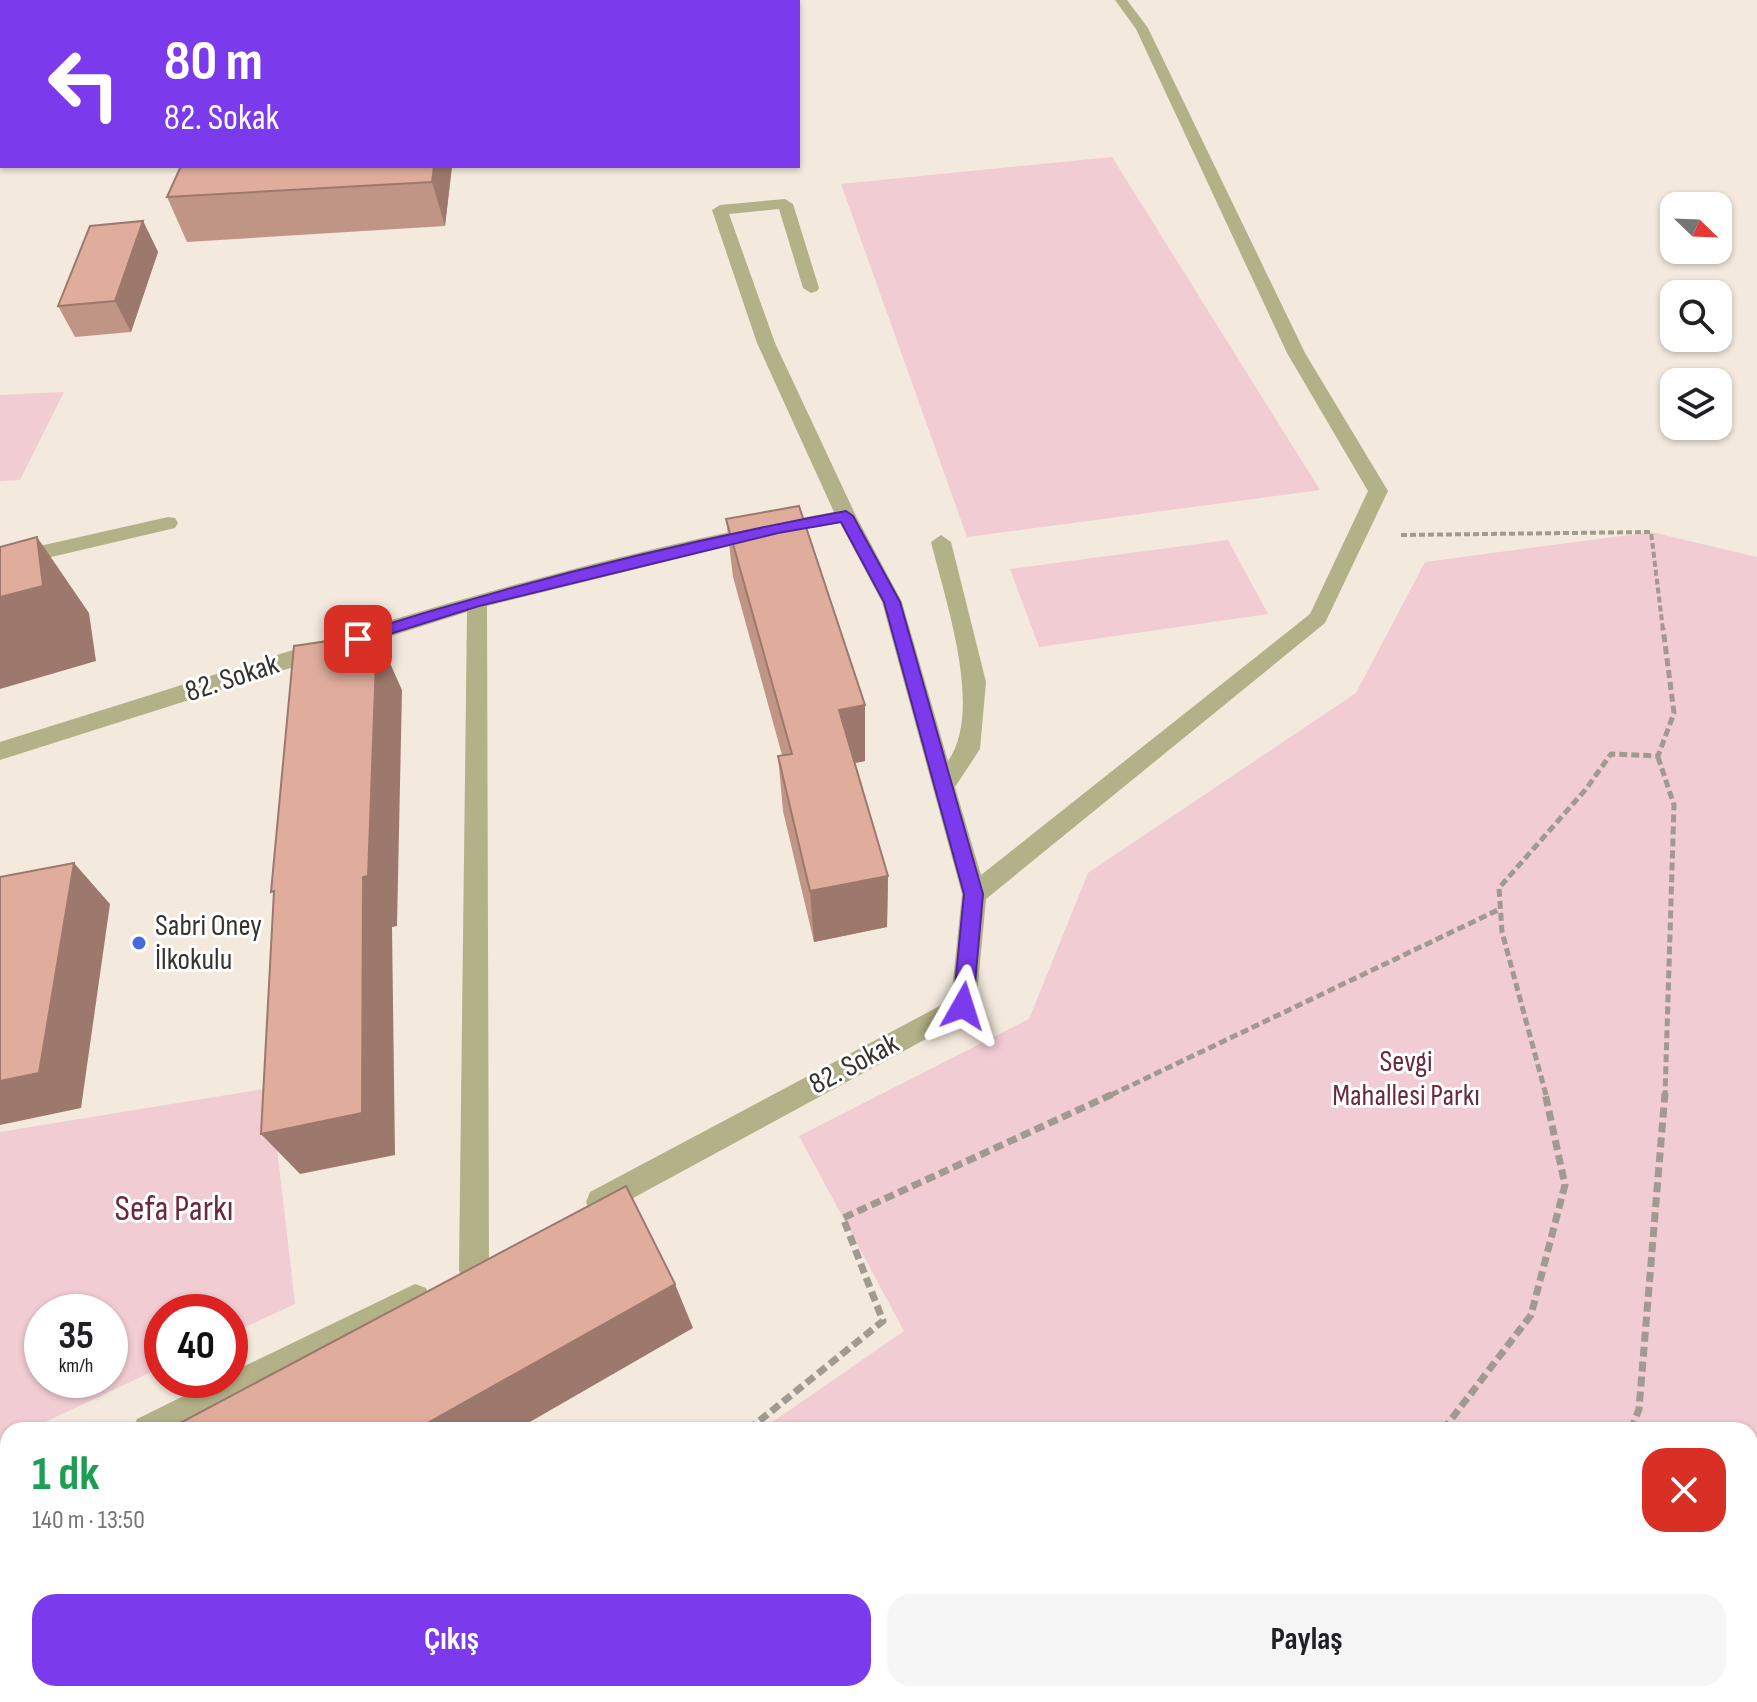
<!DOCTYPE html>
<html lang="tr">
<meta charset="utf-8">
<style>
body{margin:0;font-family:"Sofia Sans Condensed",sans-serif;background:#f6f6f6;color:#202124;height:100vh;display:flex;flex-direction:column;font-size:30px;white-space:nowrap}
*{box-sizing:border-box;margin:0}
p{font-size:26px;color:#757577}
.icon{flex:none;width:44px;height:44px;fill:none;stroke:currentColor;stroke-width:2;stroke-linecap:round;stroke-linejoin:round}
.map{position:relative;flex:1;overflow:hidden}
.panel{position:absolute;left:0px;top:1422px;width:1758px;height:280px;display:flex;flex-direction:column;background:#fff;border-radius:24px 24px 0 0;box-shadow:0 2px 6px #0004}
.panel>*{flex:none}
.hud{position:absolute;left:0px;top:0px;width:800px;height:168px;box-shadow:0 2px 6px #0004;background:#7c3aed;color:#fff;overflow:hidden}
.needle{width:52px;rotate:113deg}
.fabs{position:absolute;left:1660px;top:192px;display:grid;gap:16px}
.fabs a{display:grid;place-items:center;width:72px;height:72px;border-radius:16px;background:#fff;box-shadow:0 2px 6px #0004;font-size:40px}
.speed{position:absolute;left:24px;top:1294px;display:flex;gap:16px;font-size:40px;font-weight:700;text-align:center}
.speed>*{display:grid;place-content:center;width:104px;height:104px;border-radius:50%;background:#fff;box-shadow:0 2px 6px #0004;line-height:1}
.speed small{font-size:20px;font-weight:400}
.speed .limit{border:12px solid #d22;background:#fff;color:#111}
.pin{position:absolute;display:grid;place-items:center;width:68px;height:68px;color:#fff;margin:-34px;border-radius:16px;box-shadow:0 4px 12px #0006}
.me{position:absolute;width:88px;margin:-44px;rotate:6deg;stroke-linejoin:round;filter:drop-shadow(0 0 6px #0008)}
.turn{display:flex;align-items:center;gap:28px;height:168px;padding:0 32px;font-size:36px}
.turn .icon{width:104px;height:104px;stroke-width:2.5}
.turn b{display:block;font-size:56px;line-height:68px}
.round{display:grid;place-items:center;flex:none;width:84px;height:84px;border-radius:24px;background:#f6f6f6}
.headline{display:flex;align-items:center;justify-content:space-between;height:136px;padding:0 32px}
h1{font-size:48px;font-weight:700;line-height:60px;color:#1e9e55}
.primary-button{display:flex;gap:16px;margin-top:auto;padding:16px 32px}
.primary-button a{flex:1;height:92px;border-radius:24px;background:#7c3aed;color:#fff;font-size:32px;font-weight:700;line-height:92px;text-align:center}
.primary-button a+a{background:#f6f6f6;color:#202124}
.map>svg:first-child{display:block}
.green{fill:#f1ccd2;fill-rule:evenodd}
.lines{fill:none;stroke-linecap:round;stroke-linejoin:round}
.path-far2{stroke:#a19a91;stroke-width:4;stroke-dasharray:6 3;stroke-linecap:butt}
.path-far1{stroke:#a19a91;stroke-width:5;stroke-dasharray:8 4;stroke-linecap:butt}
.path{stroke:#a19a91;stroke-width:7;stroke-dasharray:10 5;stroke-linecap:butt}
.minor{fill:#b2b187;fill-rule:evenodd}
.wall{fill:#c19586}
.shaded-wall{fill:#9d796d}
.building{fill:#e0ad9c;stroke:#9d796d;stroke-width:2}
.route{fill:#7c3aed;stroke:#51269a;stroke-width:2}
.poi-dot{fill:#456cde;stroke:#fff;stroke-width:3}
.labels{text-anchor:middle;dominant-baseline:central;stroke-width:6;stroke-linejoin:round;paint-order:stroke}
.street-label{font-size:30px;fill:#36322d;stroke:#fff}
.poi-label{font-size:30px;fill:#36322d;stroke:#fff;text-anchor:start}
.park-label{font-size:30px;fill:#6b2a3b;stroke:#fff}
.near-park-label{font-size:36px;fill:#6b2a3b;stroke:#fff}
</style>
<div class="map">
<svg width="1757" height="1702" viewBox="0 0 1757 1702">
<rect width="100%" height="100%" fill="#f3e9dd"/>
<path class="green" d="M1112,157l208,333 -353,47 -126,-353z
M64,392l-44,88 -20,1v-86z
M1651,532l106,25v1145h-506l-18,-8h517v-264h-989l143,-99 -105,-195 230,-117 59,-146 268,-180 69,-131z
M1228,540l40,74 -229,33 -29,-78z
M270,1088l25,216 -65,30v-22h-68v55l-134,63h-20v10l-8,3v-311zM42,1312h68v68h-68z
M195,1694h783l-3,8h-794z"/>
<g class="lines">
<path class="path-far2" d="M1401,535l250,-3 12,98"/>
<path class="path-far1" d="M1658,757l16,48 -9,290
M1111,1095l389,-186
M1546,1095l-44,-163 -3,-44 87,-99 25,-35 47,2 16,-43 -11,-85"/>
<path class="path" d="M748,1430l135,-109 -40,-103 272,-125
M1443,1430l88,-115 34,-130 -20,-92
M1631,1430l8,-21 26,-316
M1391,1694l11,8
M562,1702l5,-8
M956,1702l5,-8
M1573,1702l16,-7"/>
<path class="minor" d="M1115,0h12l21,28 157,325 83,138 -63,132 -339,276 -10,107 -4,8 -372,202 -10,-4 -4,-10 4,-10 361,-192 11,-106 -80,-292 -42,-79 -62,11 -291,72 2,664 -4,11 -11,4 -11,-4 -4,-11 8,-658 -467,148v-18c275,-85 550,-181 834,-230l-77,-169 -45,-133 8,-5 65,-6 8,5 26,84 -2,3 -6,2 -8,-5 -24,-79 -50,5 46,129 81,173 46,86 46,159c36,-51 -3,-161 -17,-219l10,-7 10,7 35,140 -6,67 -25,38 26,88 329,-261 58,-123 -81,-138 -151,-324z
M0,60h2v8h-2z
M168,517l7,1 3,5 -3,5 -175,41v-14z
M415,1284l11,4 4,11 -4,11 -244,120h-50l5,-11 79,-39h14v-7z
M8,1483v32l-8,3v-32z"/>
</g>
<path class="wall" d="M452,166l-7,60 -258,16 -20,-45z
M143,221l15,31 -27,80 -56,5 -17,-31z
M726,519l139,242 -11,2 34,113 -1,51 -73,15 -31,-131 -5,-55 4,-1 -49,-178z"/>
<path class="shaded-wall" d="M434,166h18l-7,60 -13,-44z
M143,221l15,31 -27,80 -16,-31z
M37,537l52,76 7,48 -96,28v-92z
M377,634l25,56 -5,236 -5,1 3,228 -95,19 -39,-40 102,-257z
M865,705v56l-24,5 -2,-56z
M74,863l36,41 -29,204 -81,17v-44z
M888,876l-1,51 -73,15 -4,-51z
M675,1284l18,44 -177,102h-101z
M8,1649v45h35l-14,8h-29v-48z"/>
<path class="building" d="M181,166h253l-2,16 -265,15z
M143,221l-28,80 -57,5 32,-80z
M799,506l66,199 -26,5 49,166 -78,15 -32,-135 14,-2 -66,-235z
M37,537l6,49 -43,11v-50z
M377,634l-9,242 -5,1 -1,236 -101,21 13,-243 -3,1 23,-246z
M74,863l-35,210 -39,8v-204z
M626,1186l49,98 -260,146h-248z
M8,1505v144l-8,5v-145z"/>
<path class="route" d="M846,511l7,5 47,86 83,292 -10,112 -3,6 -7,2 -7,-2 -3,-6 11,-112 -80,-292 -43,-80 -63,11 -299,73 -121,38 -8,-5 2,-4c162,-51 327,-93 494,-124z"/>
<circle class="poi-dot" cx="139" cy="943" r="8"/>
<g class="labels">
<g class="street-label">
<text transform="translate(232 678) rotate(-18)">82. Sokak</text>
<text transform="translate(854 1064) rotate(-28)">82. Sokak</text>
</g>
<g class="poi-label">
<text x="155" y="926">Sabri Oney<tspan x="155" dy="34">İlkokulu</tspan></text>
</g>
<g class="park-label">
<text x="1406" y="1062">Sevgi<tspan x="1406" dy="34">Mahallesi Parkı</tspan></text>
</g>
<g class="near-park-label">
<text x="174" y="1209">Sefa Parkı</text>
</g>
</g>
</svg>
<div class="fabs">
<a><svg class="needle" viewBox="-14 -14 28 28"><path d="M0-13l5 13h-10z" fill="#e53935"/><path d="M0 13l5-13h-10z" fill="#757577"/></svg></a>
<a><svg class="icon" aria-label="search" viewBox="0 0 24 24"><circle cx="10" cy="10" r="6"/><path d="M15 15l6 6"/></svg></a>
<a><svg class="icon" aria-label="layers" viewBox="0 0 24 24"><path d="M12 4l9 5-9 5-9-5zM3 14l9 5 9-5"/></svg></a>
</div>
<div class="speed"><div>35<small>km/h</small></div><div class="limit">40</div></div>
<div class="pin" style="left:358px;top:639px;background:#d93025"><svg class="icon" aria-label="arrive" viewBox="0 0 24 24"><path d="M6 21V4h12l-3 4 3 4H6"/></svg></div>
<svg class="me" style="left:963px;top:1006px" viewBox="-20 -20 40 40"><path d="M0-17L14 15 0 8-14 15z" fill="#7c3aed" stroke="#fff" stroke-width="4"/></svg>
<div class="hud">
<div class="turn"><svg class="icon" aria-label="left" viewBox="0 0 24 24"><path d="M17 20v-9H6M10 6l-5 5 5 5"/></svg><div><b>80 m</b>82. Sokak</div></div>
</div>
<section class="panel">
<div class="headline"><div><h1>1 dk</h1><p>140 m · 13:50</p></div><a class="round" style="background:#d93025;color:#fff"><svg class="icon" aria-label="close" viewBox="0 0 24 24"><path d="M6 6l12 12M18 6L6 18"/></svg></a></div>
<div class="primary-button"><a>Çıkış</a><a>Paylaş</a></div>
</section>
</div>
